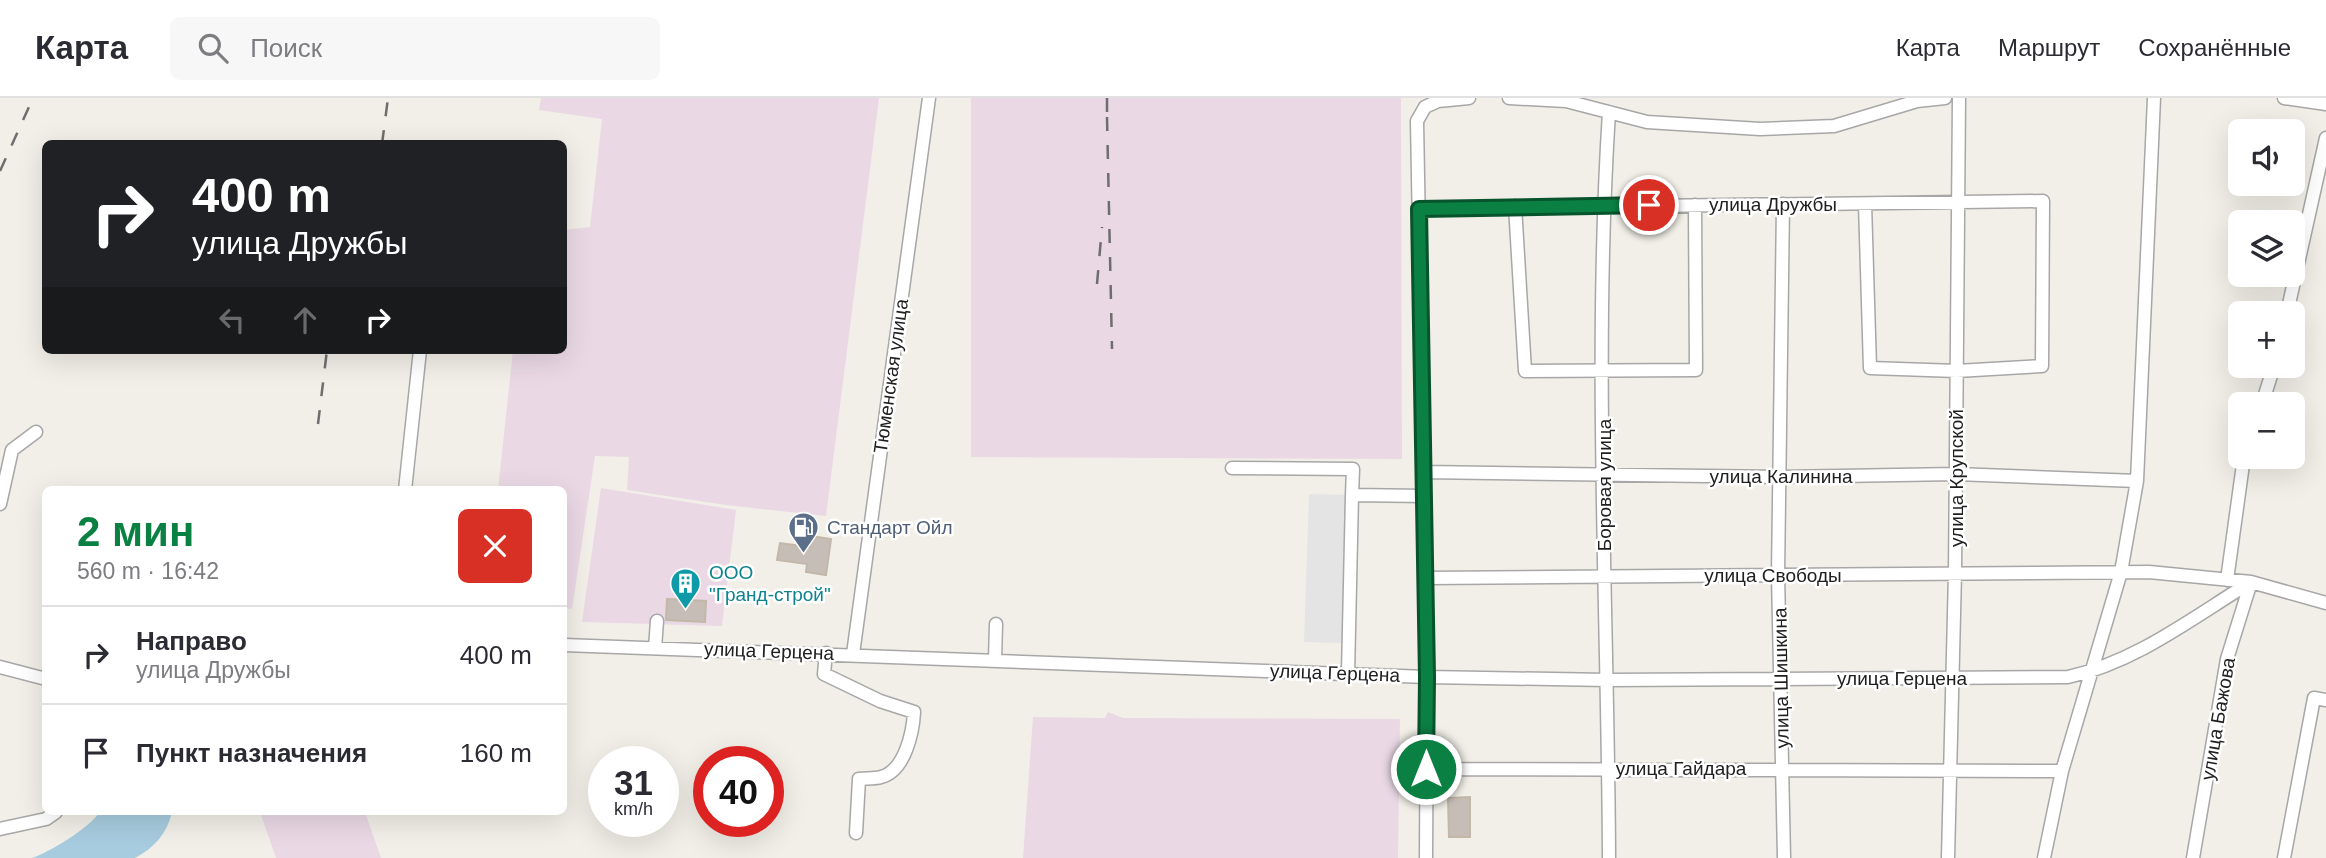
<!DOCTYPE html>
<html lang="ru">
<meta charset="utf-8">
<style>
body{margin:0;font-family:Helvetica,sans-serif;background:#f7f7f7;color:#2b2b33;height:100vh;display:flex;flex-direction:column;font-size:26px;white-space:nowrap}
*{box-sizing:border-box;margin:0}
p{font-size:23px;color:#7c7c81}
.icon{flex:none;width:38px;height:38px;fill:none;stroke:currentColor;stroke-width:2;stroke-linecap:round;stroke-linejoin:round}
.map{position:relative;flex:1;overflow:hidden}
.panel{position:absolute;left:42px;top:388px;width:525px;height:329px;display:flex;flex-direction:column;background:#fff;border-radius:10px;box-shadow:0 7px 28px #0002}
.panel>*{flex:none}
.guide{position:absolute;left:42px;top:42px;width:525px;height:214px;border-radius:10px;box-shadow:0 7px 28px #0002;background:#202124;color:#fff;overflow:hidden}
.buttons{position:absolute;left:2228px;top:21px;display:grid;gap:14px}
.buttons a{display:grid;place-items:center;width:77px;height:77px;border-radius:10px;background:#fff;box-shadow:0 7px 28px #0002;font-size:35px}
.speed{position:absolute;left:588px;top:648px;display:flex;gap:14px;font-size:35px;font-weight:700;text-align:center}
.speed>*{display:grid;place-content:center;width:91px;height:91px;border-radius:50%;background:#fff;box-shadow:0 7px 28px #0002;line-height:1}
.speed small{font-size:18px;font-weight:400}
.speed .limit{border:10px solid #d22;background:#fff;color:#111}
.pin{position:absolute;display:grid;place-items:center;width:60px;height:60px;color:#fff;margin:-30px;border:4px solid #fff;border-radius:50%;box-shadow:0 2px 7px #0007}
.me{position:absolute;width:77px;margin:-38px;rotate:0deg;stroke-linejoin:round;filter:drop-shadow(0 0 5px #0008)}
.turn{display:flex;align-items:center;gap:24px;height:147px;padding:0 35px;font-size:32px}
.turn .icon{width:91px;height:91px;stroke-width:2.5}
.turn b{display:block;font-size:49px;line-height:60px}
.lanes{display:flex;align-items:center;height:66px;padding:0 35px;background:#0003;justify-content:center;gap:35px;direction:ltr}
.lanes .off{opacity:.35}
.round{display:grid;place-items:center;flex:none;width:74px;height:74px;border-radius:10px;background:#f7f7f7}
.summary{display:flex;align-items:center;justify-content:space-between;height:119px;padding:0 35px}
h1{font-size:42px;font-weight:700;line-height:52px;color:#0b8043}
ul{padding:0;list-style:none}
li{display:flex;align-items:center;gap:21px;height:98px;padding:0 35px;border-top:2px solid #e1e1e2}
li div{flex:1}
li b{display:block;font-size:26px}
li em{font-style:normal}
header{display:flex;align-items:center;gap:42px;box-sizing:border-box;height:98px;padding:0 35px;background:#fff;border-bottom:2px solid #e1e1e2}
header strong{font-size:33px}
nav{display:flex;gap:38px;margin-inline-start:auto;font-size:24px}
.search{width:490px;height:63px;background:#f7f7f7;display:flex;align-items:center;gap:18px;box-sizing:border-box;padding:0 24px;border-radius:10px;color:#7c7c81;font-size:26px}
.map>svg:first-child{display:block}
.industrial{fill:#ead9e5}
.parking{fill:#e4e4e4}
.water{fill:#a7ccdf}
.building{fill:#c6beb6;stroke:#c3b7a9;stroke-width:2}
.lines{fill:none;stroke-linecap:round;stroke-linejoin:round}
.minor-casing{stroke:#a7a7a7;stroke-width:15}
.minor{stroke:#fff;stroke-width:12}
.rail{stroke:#6e6e6e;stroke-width:2.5;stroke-dasharray:14 14;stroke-linecap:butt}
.route-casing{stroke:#07532c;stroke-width:18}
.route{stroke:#0b8043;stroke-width:12}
.labels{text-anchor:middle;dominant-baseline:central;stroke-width:5;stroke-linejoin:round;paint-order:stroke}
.street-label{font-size:19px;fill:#202020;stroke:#fff}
.service-label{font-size:19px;fill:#4e5e75;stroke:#fff;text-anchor:start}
.culture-label{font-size:19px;fill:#0d838f;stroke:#fff;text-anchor:start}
</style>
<header>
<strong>Карта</strong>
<div class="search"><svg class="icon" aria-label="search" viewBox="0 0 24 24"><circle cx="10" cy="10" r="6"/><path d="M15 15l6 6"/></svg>Поиск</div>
<nav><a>Карта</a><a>Маршрут</a><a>Сохранённые</a></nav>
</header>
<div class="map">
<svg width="2326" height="760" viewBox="0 0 2326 760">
<rect width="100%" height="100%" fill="#f1efe7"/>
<path class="industrial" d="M541,0h338l-53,418 -100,-11 -99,-15 2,-33 -34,-1 -23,153 -8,-1v-118h-66l15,-140h51v-120l26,-3 12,-108 -63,-9z
M971,0h430l1,361 -431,-2z
M601,390l135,22 -14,116 -140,-4z
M1108,614l15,6 277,1 -2,139h-375l10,-141 72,1z
M260,714h105l16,46h-105z"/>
<path class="parking" d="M1309,396l38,1 -5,148 -38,-1z"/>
<path class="water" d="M100,714h72c-5,22 -18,36 -37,46h-103c18,-6 57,-30 68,-46z"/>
<path class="building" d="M811,438l20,3 -5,36 -20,-3 1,-8 -30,-4 3,-17 30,4z
M667,501l39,2 -1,21 -39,-2z
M1470,699v40h-21l-1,-39z"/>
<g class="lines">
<defs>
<path id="minor" d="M1509,0l57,3 81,21 113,7 74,-3 83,-25 28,-3
M2284,0l42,6
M1425,9l-8,14 10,556 -1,181
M1425,9l13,-6 31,-3
M1609,14c-16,248 -1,498 0,746
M1783,106l-5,371 6,283
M1515,108l10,165 171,-1 -1,-165
M1419,111l624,-8 -1,165 -85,5 -87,-3 -5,-164
M2287,215l39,-175
M2262,306l12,-38
M1232,370l121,1 -1,26
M1424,374l356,5 176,-3 181,7
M405,392l15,-140
M0,406l12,-54 24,-18
M1426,480l723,-6 102,10 75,21
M2227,482l17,-123
M564,547l863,32 181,3 460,-3c68,-15 124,-59 183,-95
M655,550l2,-27
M826,555l-2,21 56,27 34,11c-1,20 -9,59 -33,65 -7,2 -15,1 -22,2l-3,54
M853,556l76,-556
M995,562l1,-36
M0,569l46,12
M1348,576l4,-179 73,1
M1426,671l636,2
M0,731l46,-10 10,-7
M1948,760l7,-285 4,-475
M2044,760l18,-87 59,-199 16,-91 17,-383
M2193,760l34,-199 24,-77
M2284,760l30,-160 12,2"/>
</defs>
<use href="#minor" class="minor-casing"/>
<use href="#minor" class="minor"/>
<path class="rail" d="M1107,0v28
M1107,19l5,232
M382,46l6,-46
M0,73l33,-73
M1097,186l5,-57
M318,326l9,-74"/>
</g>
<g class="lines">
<defs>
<path id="route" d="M1426,671l1,-92 -8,-468 230,-4"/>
</defs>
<use href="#route" class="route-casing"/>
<use href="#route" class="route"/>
</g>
<defs>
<symbol id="fuel-pin" viewBox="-11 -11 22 30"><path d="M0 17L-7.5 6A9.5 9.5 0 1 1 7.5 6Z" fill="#5c6f8a" stroke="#fff"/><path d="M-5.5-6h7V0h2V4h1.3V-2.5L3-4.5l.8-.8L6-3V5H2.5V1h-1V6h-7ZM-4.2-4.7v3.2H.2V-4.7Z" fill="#fff"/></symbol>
<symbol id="building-pin" viewBox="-11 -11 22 30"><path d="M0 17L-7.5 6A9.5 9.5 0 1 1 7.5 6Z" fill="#0f9aa8" stroke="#fff"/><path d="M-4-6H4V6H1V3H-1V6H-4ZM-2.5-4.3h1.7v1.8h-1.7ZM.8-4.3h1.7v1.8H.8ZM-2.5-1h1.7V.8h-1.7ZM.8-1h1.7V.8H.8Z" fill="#fff"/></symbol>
</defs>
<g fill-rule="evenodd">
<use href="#fuel-pin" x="786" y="412" width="35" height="47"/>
<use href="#building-pin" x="668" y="468" width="35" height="47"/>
</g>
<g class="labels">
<g class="street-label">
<text x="1773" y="106">улица Дружбы</text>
<text transform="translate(891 278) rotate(-82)">Тюменская улица</text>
<text x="1781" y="378">улица Калинина</text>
<text transform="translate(1956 380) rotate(-90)">улица Крупской</text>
<text transform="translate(1604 387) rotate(-90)">Боровая улица</text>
<text x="1773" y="477">улица Свободы</text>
<text transform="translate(769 553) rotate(2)">улица Герцена</text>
<text transform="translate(1335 575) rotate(2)">улица Герцена</text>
<text transform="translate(1781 580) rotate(-91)">улица Шишкина</text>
<text x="1902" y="580">улица Герцена</text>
<text transform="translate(2218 621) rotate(-80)">улица Бажова</text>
<text x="1681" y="670">улица Гайдара</text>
</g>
<g class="service-label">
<text x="827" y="429">Стандарт Ойл</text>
</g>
<g class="culture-label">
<text x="709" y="474">ООО<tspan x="709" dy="22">"Гранд-строй"</tspan></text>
</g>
</g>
</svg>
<div class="buttons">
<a><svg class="icon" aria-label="sound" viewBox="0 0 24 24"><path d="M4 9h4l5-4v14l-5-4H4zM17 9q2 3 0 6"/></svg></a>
<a><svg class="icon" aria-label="layers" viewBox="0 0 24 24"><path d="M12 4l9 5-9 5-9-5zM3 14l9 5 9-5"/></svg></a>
<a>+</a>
<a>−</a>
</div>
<div class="speed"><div>31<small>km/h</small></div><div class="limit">40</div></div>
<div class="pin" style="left:1649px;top:107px;background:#d93025"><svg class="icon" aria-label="arrive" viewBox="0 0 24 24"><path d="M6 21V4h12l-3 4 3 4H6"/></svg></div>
<svg class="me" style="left:1426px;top:671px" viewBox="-20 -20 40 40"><circle r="17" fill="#0b8043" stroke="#fff" stroke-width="3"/><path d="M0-11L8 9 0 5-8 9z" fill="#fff"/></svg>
<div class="guide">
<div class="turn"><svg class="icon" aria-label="right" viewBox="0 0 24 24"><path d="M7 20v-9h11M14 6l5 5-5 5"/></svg><div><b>400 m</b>улица Дружбы</div></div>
<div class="lanes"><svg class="icon off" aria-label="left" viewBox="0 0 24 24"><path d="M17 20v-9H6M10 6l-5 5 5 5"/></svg><svg class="icon off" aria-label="ahead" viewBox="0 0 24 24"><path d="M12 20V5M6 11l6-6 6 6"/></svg><svg class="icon" aria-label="right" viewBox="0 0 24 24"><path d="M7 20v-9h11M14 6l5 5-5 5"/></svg></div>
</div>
<section class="panel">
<div class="summary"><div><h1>2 мин</h1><p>560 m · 16:42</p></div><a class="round" style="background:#d93025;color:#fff"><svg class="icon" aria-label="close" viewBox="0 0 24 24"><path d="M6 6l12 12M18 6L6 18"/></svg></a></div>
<ul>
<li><svg class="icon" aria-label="right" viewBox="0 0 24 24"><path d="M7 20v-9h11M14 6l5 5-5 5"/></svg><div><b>Направо</b><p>улица Дружбы</p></div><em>400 m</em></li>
<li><svg class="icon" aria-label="arrive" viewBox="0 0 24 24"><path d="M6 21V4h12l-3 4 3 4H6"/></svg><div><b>Пункт назначения</b></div><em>160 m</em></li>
</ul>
</section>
</div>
